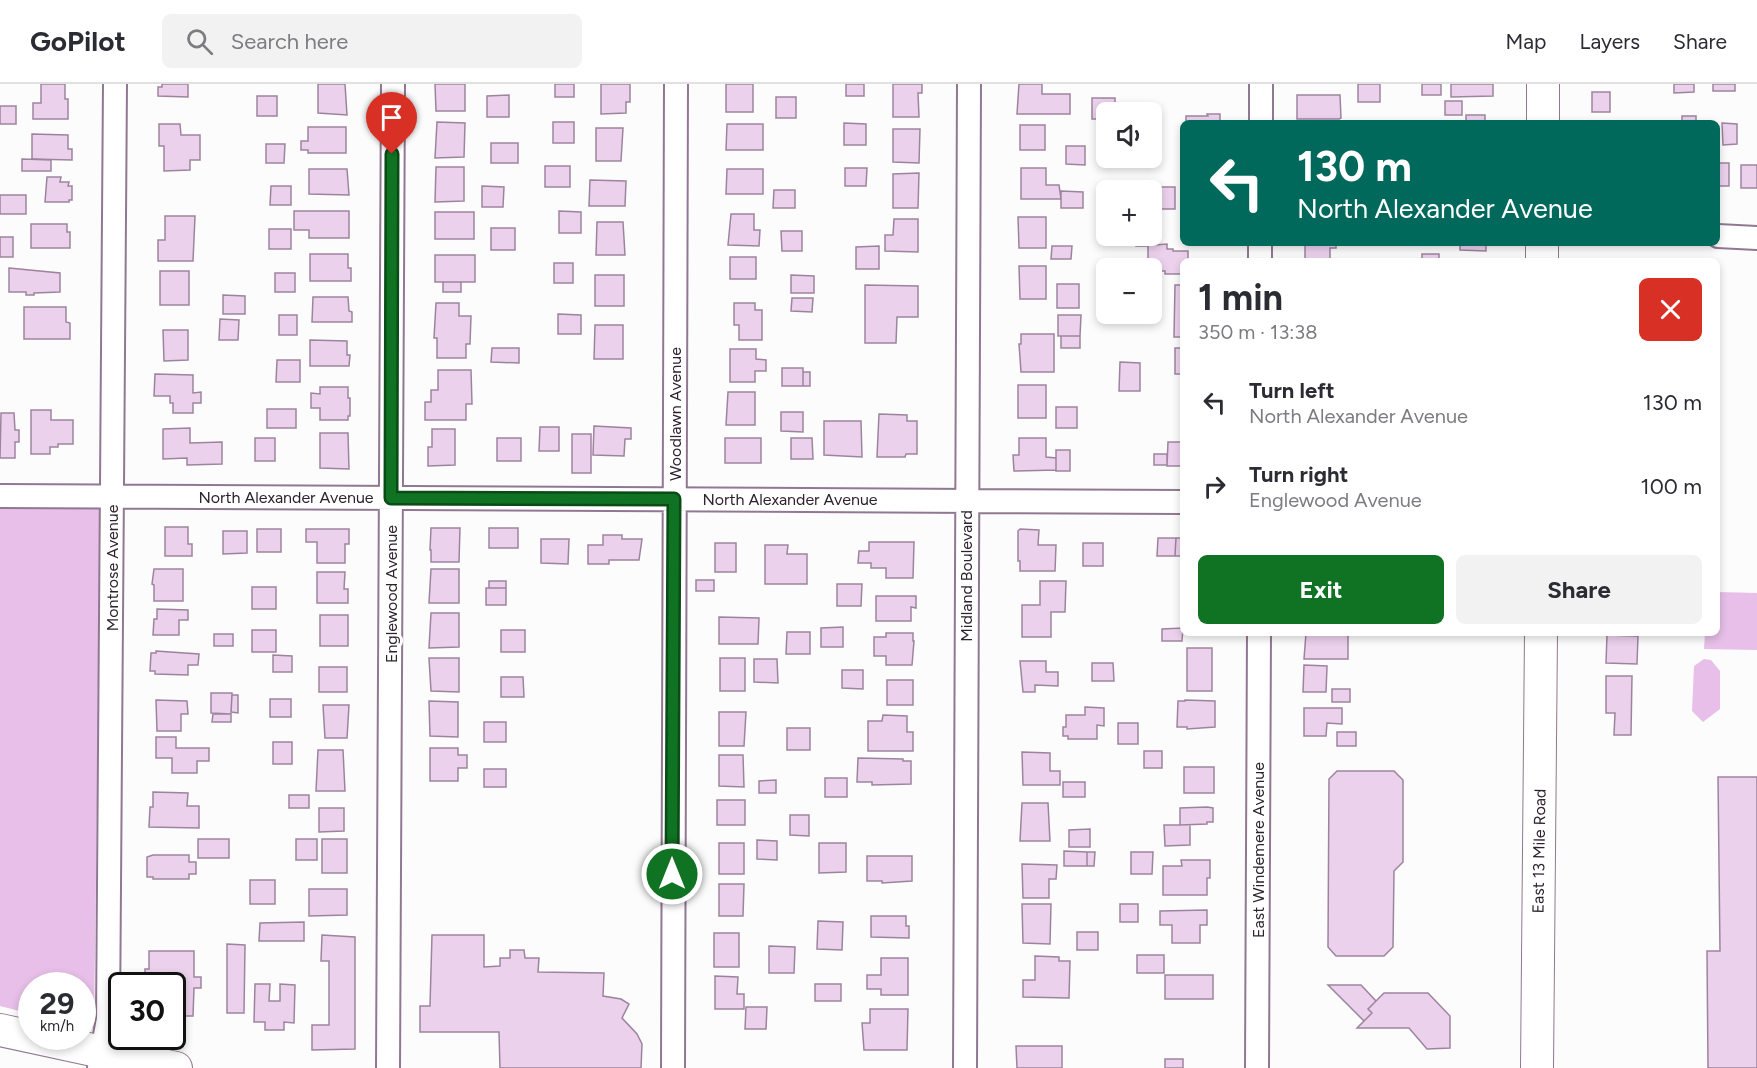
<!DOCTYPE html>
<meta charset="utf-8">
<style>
body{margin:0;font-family:Figtree,sans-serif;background:#f2f2f3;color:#2b2b33;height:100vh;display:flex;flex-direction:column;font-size:22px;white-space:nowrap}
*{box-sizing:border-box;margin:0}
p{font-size:20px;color:#7c7c81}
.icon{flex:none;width:33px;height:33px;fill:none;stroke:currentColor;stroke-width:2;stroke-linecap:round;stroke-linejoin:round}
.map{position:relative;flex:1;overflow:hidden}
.panel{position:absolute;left:1180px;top:174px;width:540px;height:378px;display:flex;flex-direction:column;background:#fff;border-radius:9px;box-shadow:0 3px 9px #0003}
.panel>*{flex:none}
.banner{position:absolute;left:1180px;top:36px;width:540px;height:126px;border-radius:9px;box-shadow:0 3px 9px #0003;background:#00695c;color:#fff;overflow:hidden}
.fabs{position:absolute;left:1096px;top:18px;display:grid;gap:12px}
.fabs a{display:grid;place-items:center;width:66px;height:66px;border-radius:9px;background:#fff;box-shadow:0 3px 9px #0003;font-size:30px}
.speed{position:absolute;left:18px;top:888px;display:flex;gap:12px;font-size:30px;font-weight:700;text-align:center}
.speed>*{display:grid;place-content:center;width:78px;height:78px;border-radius:50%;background:#fff;box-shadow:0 3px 9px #0003;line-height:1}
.speed small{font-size:15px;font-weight:400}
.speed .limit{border:3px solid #111;border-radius:9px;background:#fff;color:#111}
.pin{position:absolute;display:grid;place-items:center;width:51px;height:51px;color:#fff;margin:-62px -26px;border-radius:50% 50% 50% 0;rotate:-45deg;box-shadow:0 0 6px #0007}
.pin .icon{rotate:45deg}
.me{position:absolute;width:66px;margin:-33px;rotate:0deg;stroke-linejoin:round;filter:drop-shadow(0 0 4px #0008)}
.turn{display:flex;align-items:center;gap:21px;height:126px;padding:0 18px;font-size:27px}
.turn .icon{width:78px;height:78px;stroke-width:2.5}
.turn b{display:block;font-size:42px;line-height:51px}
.round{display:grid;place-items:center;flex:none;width:63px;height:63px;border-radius:9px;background:#f2f2f3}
.headline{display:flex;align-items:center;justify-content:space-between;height:102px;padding:0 18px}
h1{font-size:36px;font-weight:700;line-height:45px}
.action{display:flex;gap:12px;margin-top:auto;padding:12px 18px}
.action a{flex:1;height:69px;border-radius:9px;background:#107323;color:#fff;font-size:24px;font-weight:700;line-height:69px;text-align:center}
.action a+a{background:#f2f2f3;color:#2b2b33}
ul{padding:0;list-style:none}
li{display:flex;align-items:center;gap:18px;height:84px;padding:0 18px}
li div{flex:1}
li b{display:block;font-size:22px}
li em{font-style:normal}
header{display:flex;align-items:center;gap:36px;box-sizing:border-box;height:84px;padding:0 30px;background:#fff;border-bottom:2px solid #e1e1e2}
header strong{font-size:28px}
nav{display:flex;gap:33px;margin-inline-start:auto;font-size:21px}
.search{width:420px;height:54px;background:#f2f2f3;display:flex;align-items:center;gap:15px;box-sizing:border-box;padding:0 21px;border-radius:9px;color:#7c7c81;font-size:22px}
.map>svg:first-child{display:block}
.green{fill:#e7bfe8}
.building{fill:#ecd1ed;stroke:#9d849e;stroke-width:1.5}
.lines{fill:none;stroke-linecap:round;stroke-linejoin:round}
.minor-casing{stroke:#917892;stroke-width:26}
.secondary-casing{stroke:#917892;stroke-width:34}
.minor{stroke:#fff;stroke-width:22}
.secondary{stroke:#fff;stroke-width:32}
.route-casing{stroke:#0a4b17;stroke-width:15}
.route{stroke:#107323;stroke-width:10}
.labels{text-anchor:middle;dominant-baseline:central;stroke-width:6;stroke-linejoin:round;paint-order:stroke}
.street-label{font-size:16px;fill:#2d232d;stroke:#fff}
</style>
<header>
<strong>GoPilot</strong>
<div class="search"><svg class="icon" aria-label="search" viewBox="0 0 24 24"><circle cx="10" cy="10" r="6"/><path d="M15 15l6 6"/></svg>Search here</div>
<nav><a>Map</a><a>Layers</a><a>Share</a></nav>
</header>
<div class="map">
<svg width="1757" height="984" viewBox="0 0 1757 984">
<rect width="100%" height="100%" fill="#fbfcfb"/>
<path class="green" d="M101,421l-7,520 2,4 -13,-3 -1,-40h-50l-1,28 -31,-8v-500z
M1718,508l39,1v57l-53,-1 1,-16h13z
M1704,575l7,1 9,11v38l-17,13 -11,-11 2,-45z"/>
<path class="building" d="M41,0h24v15h3v20h-35v-16h8z
M162,0h26v13l-30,-1v-9h4z
M318,0h27l2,31 -29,-2z
M435,0h30v27h-29z
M555,0h19v13h-19z
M601,0h29v18h-4v11l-25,1z
M726,0h27v28h-27z
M846,0h18v12h-18z
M893,0h29v9h-4l1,24h-26z
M1019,0h23v10h28v20h-53z
M1358,0h22v18h-22z
M1422,0h19v11h-19z
M1451,0h42v12l-42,1z
M1674,0h20v8l-20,1z
M1713,0h22v7h-22z
M1592,8h18v20h-18z
M509,11v22h-22v-21z
M1297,11h43l1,23 -2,1h-42z
M257,12h20v20h-20z
M776,13h20v21h-20z
M1092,14h23v14h-8v7h-15z
M1445,17h17v14h-17z
M0,22h16v18h-16z
M1207,30h13v9h-34v-7h22z
M1466,31h19v7l5,1h-24z
M1682,32h14v7h-14z
M437,38l28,1 -1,34 -29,1z
M553,38h21v21h-21z
M844,39l22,1v21h-22z
M1722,39l15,1v20l-14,1z
M159,40h21l1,11h19v25h-10v10l-26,1v-25h-5z
M727,40h36v26h-37z
M1020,41h25v25h-25z
M308,43h38v26h-38v-3h-7v-9h7z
M596,44h27l-2,33h-25z
M893,45h27l-1,34 -26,-1z
M32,50l36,1v14h4v11l-40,-1z
M491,59h27v20h-27z
M266,60h19l-1,19h-18z
M1066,62h19v19l-19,-1z
M22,75l29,1v11h-29z
M1718,79h11v23h-11z
M1741,81h16v23h-16z
M545,82h25v21h-25z
M436,83h28v34l-29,1z
M845,84h22l-1,18h-21z
M1021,84h25v17h13l2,14h-40z
M309,85h38l2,26 -40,-1z
M727,85h36v25h-37z
M919,89l-1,35h-25v-34z
M47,93h14l-1,5h9l-1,4h4v14h-3v2h-24z
M590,96l36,1 -1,25h-36z
M271,102h20v19h-21z
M482,102l22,1 -1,20h-21z
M1153,103h22v22h-22z
M774,106h21v18h-22z
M1061,107l22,1v16h-22z
M0,111h26v19h-26z
M294,127h55v27h-40v-8h-15z
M559,127l22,1v21h-22z
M435,128h39v27h-39z
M731,130h23v16h6l-1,16 -31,-1z
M165,132h30l-2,45h-35v-21h7z
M1018,133h28v31h-27z
M894,135h24v33l-33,-1v-16h8z
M597,138h26l2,33h-29z
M1152,139h3v22l12,-1v5h6v2h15v10h-4v13h-19v-3h-13v-3h-4v-22h-12v-10h16z
M31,140h36v8h3v16h-39z
M491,144h24v22h-24z
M269,145h22v20h-22z
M781,147h21v20h-20z
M0,153h13v20h-13z
M1305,159h31v5h-6v13h-25z
M1460,159h26v8l-26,-1z
M879,162v23h-23v-22z
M1052,162h20l-1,13h-20z
M310,170h38v14h3v13h-41z
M1422,170h17v7h-17z
M435,171h40v27h-40z
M730,173h26v22h-26z
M554,179h19v20h-19z
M1019,182h27v33h-26z
M9,184l51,5v19l-26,1v2h-8v-3h-17z
M160,187h29v34h-29z
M275,189h20v19h-20z
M595,191h29v31h-29z
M791,191l23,1v17h-23z
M443,198h18v10h-18z
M1057,200h22v24h-22z
M865,201l53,1v31h-21l-1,26h-31z
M1175,201h9v52h-10z
M223,211l22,1v18h-22z
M313,213h35l1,14 3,1v10h-40z
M792,214h21l-1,14 -21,-1z
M436,219h23v13h12l-1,28h-4v14h-29v-20h-3z
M734,219h21v7h7v30h-23v-15h-5z
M24,223h42v15l4,1v16h-46z
M558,230l23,1v19h-23z
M279,231h18v20h-18z
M1058,231h23l-1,21h-22z
M220,235l19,1 -1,20h-19z
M595,241h28v34h-29z
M163,246h25v30l-24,1z
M1021,250h33v38h-33l-2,-28h2z
M1061,252h19v12h-19z
M310,256l37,1v14h3l-1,11h-39z
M492,264h27v15l-28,-1z
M1175,264h9v26h-9z
M730,265h26v10l10,1v11h-11v11h-25z
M277,276h23v22h-24z
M1120,278l20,1v28h-21z
M782,284h21v18h-21z
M438,286h33l1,34h-6v16h-41v-18h6v-12h7z
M803,288h7v14h-7z
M155,290l38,1v18l8,-1v11h-8v10h-20v-10h-3v-7h-16z
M1018,301h28v33h-28z
M320,303h28v11h2v18h-2v4h-28v-12h-9v-15l9,1z
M728,308h27v33h-29z
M1056,323h21v21h-21z
M267,325h29v19h-29z
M31,326h20v10h22v24h-15v3h-8v7h-19z
M781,328h22v20l-22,-1z
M1,329h13l1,17h4v12h-4v16h-15z
M879,330l28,1v6h10v33h-11l-1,3h-28z
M824,337h37l1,36 -38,-2z
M594,342l37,2v11h-6l-1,17 -31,-1z
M540,343h19v24h-20z
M190,344v15l32,-1v22l-35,1v-7l-24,1v-30z
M432,345h23v36l-27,1v-19h4z
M320,349h28l1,36 -29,-1z
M572,350h19v39h-19z
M255,354h20v23h-20z
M497,354h24v23h-24z
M725,354h36v25h-36z
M791,354h21l1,21h-22z
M1019,354h27v19l10,1v12l-42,1 -1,-16h6z
M1168,358h16v24h-17z
M1056,366h14v21h-14z
M1154,370h13v11h-13z
M165,443h23v17h4v12h-27z
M431,444h29l-1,34h-28v-12h-1z
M489,444h29v20h-29z
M257,445h24v23h-24z
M306,445h43v15h-4v19h-28v-21h-11z
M1020,445l19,1 -1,15h18l-1,26h-35v-10h-2v-30z
M223,447h24v22l-24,1z
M603,451h19v4h20l-3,21h-30v4h-21v-19h15z
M1158,454h18l-1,18h-18z
M1176,454h8v18h-9z
M541,455h28l-1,25 -27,-1z
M869,458h45l-1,36h-27v-10h-15v-5h-13l1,-12h10z
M715,459h21v29h-21z
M1083,459h20v23h-20z
M765,461h23l-1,9h20v30h-42z
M154,485h29v32h-29v-16l-2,-1z
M431,485h28v34h-30z
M317,488h28l-1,17h4v14h-31z
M696,496h18v11h-18z
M489,497h17v7h-17z
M1040,497h26l-1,31h-14v25h-29v-32h18z
M837,500h25l-1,22h-24z
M252,503h24v22h-24z
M486,504h20v17h-20z
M876,512h40v12l-5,-1v14h-35z
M157,525l31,1v10h-9v15h-26l1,-16h3z
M431,529h28v34l-30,1z
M320,531h28v31h-28z
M719,533l40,1 -1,26h-39z
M843,543v20h-22v-19z
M1183,544l-1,13h-20v-12z
M252,546h24v22h-24z
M501,546h24v22h-24z
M787,548h23v22h-24z
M886,549h27v8h1l-2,24h-26v-9h-12v-19h12z
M1306,549h42v26h-44z
M214,550h19v12h-19z
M1607,551l31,1 -1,28 -31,-1z
M1187,564h25v43h-25z
M156,567l43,3 -1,11h-10v10l-33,-1v-3h-5l1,-18h5z
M273,571l19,1v16h-19z
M429,574h30v34l-28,-1z
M720,574h25v33h-25z
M754,575h23l1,24 -24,-1z
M1020,577h26v11h12v14l-23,-1v7h-12z
M1092,579h21l1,18h-22z
M1304,581l23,1 -1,26h-23z
M319,583h28v25h-28z
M842,586h21v19l-21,-1z
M1606,592h26l-1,59h-17l1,-22h-9z
M501,593h22l1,20h-23z
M887,596h26v25h-26z
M1332,605h18v13h-18z
M211,609h21l-1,21 -20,-1z
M232,611h6v18l-7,-1z
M270,615h21v18h-21z
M156,616l31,1 1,13h-7v17h-24z
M1185,616l30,1v26l-28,2v-2h-10l1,-26h7z
M429,617l29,1v35l-28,-1z
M323,621h26l-2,33h-22z
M1085,623l19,1v18l-7,-1v14h-29v-3h-5v-9h3v-12h19z
M1304,624h38v16l-15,-1 -1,13h-22z
M719,628h27l-2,34h-25z
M213,630h18v8h-19z
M883,631l24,1v16h6v19h-45v-30h14z
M484,638h22v20h-22z
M1118,639h20v21h-20z
M787,644h23v22h-23z
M1337,648h19v14h-19z
M156,653h20v11h33v13h-12v12h-25v-15h-16z
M273,658h19v22h-19z
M430,664h28v7h9v13h-9v13h-28z
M318,666h25l2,41h-29z
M1144,667h18v17h-18z
M1022,668l28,1v18h10v14h-37z
M719,671h24l1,32 -25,-1z
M858,674l45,1v2h8v23l-39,1v-3h-15z
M1184,683h30v26h-30z
M484,685h22v18h-22z
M1337,687h57l9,9v82l-9,9 -1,76 -9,9h-48l-8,-9 1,-168z
M1718,693h39v291h-49l-1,-117h13z
M825,694h22v19h-22z
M776,696v13h-17v-12z
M1063,698h22v15h-22z
M153,708l35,1 -1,13h12v22l-50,-1 1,-20h3z
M289,711h20v13h-20z
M717,716h28v25h-28z
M1022,719h26l2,38h-30z
M1207,723l6,1v14h-6v2l-27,1v-17z
M319,724h25v23l-25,1z
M790,731h19v21l-19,-1z
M1164,741h26v20l-25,1z
M1090,745v18h-21v-17z
M198,755h31v19h-31z
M296,755h21v21h-21z
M322,755h25v34h-25z
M757,756l20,1v19l-20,-1z
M719,759h25v31h-25z
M819,759h27v29l-27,1z
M1064,767l23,1v14h-23z
M1087,768h8l-1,14h-7z
M1131,768h22l-1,22h-21z
M153,771h36v7h7v12h-7v5h-36v-2h-6v-20z
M867,772h45v25l-30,2v-2h-15z
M1181,776h29v18h-3v17h-44v-29h19z
M1022,780l35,1 -1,14h-7v19h-26z
M250,796h25v24h-25z
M719,800h25l-1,32h-24z
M309,805h38v26l-38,1z
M1022,820h29l-1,40 -27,-1z
M1120,820h18v18h-18z
M1207,826v15h-7v18h-28v-18h-12v-14z
M871,832h35v10h3v12l-38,-1z
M818,837l25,1 -1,28 -25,-1z
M304,838v19h-45l1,-18z
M1077,848h21v18h-21z
M714,849h25v34h-25z
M322,851l33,2v112l-43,1v-25h17v-64h-8z
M432,851h52v32l16,-1v-8h10v-8h14l1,8h14l-1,14 66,1 -1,23 18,3 8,5 -7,14 15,16 5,10 -1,24h-141l-1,-36h-79v-26h10z
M227,860l18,1 -1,68h-17z
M769,862l26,1 -1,26h-25z
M149,867h45v26h7v11h-7l-1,28h-21v-30h-27v-17h4z
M1137,871h27v18h-27z
M1035,872l24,1v4h11l-1,37 -46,-1v-17h12z
M881,874h27v37h-27v-6h-14v-14h14z
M1165,891h48v24h-48z
M715,892l23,1 -1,17h7v15h-29z
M255,900h15l-1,17h11v-17l15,1 -1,38 -10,-1v8h-19v-8h-11z
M815,900h26v17h-26z
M1328,901h33l15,16 -8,8 4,4 -8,8z
M1384,909h44l22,23v32l-23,1 -18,-21h-52l15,-15 -4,-4z
M746,923h21l-1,22h-21z
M870,925h38l-1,41h-43l-2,-27h8z
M1016,962h46v22h-45z
M1165,975h18v9h-18z"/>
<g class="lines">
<defs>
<path id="minor" d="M1261,39v-39
M1718,152l39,2
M1260,177v-18
M0,412l1184,6
M99,984l9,-49 7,-935
M388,984l5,-984
M673,984l3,-984
M965,984l4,-984
M1257,984l2,-435"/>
<path id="secondary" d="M1543,39v-39
M1542,177v-18
M0,946l176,38
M1537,984l4,-435"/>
</defs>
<use href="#minor" class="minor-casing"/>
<use href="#secondary" class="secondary-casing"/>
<use href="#minor" class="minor"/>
<use href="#secondary" class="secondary"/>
</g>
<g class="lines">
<defs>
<path id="route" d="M392,70l-1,344 283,1 -2,375"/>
</defs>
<use href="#route" class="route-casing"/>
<use href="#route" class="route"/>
</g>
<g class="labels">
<g class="street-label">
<text transform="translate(675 330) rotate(-90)">Woodlawn Avenue</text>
<text x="286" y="413">North Alexander Avenue</text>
<text x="790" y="415">North Alexander Avenue</text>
<text transform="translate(112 484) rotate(-90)">Montrose Avenue</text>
<text transform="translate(966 492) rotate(-90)">Midland Boulevard</text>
<text transform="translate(391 510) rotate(-90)">Englewood Avenue</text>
<text transform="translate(1258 766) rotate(-90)">East Windemere Avenue</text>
<text transform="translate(1539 767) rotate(-89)">East 13 Mile Road</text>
</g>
</g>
</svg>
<div class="fabs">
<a><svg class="icon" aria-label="sound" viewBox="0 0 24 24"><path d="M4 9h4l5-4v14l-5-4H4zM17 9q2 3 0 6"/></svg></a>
<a>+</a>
<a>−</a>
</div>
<div class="speed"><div>29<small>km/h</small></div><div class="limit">30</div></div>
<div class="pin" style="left:392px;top:70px;background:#d93025"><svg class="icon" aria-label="arrive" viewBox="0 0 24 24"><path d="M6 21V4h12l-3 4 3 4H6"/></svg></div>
<svg class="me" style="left:672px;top:790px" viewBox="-20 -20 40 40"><circle r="17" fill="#107323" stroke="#fff" stroke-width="3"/><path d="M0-11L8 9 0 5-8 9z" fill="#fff"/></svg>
<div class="banner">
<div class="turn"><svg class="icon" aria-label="left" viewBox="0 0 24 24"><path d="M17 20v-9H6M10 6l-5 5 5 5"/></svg><div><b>130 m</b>North Alexander Avenue</div></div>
</div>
<section class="panel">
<div class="headline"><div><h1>1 min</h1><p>350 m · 13:38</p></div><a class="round" style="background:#d93025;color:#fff"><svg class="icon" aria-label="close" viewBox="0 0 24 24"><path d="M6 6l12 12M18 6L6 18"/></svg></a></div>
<ul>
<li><svg class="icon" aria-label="left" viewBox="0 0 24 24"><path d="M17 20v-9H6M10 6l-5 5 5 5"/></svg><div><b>Turn left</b><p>North Alexander Avenue</p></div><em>130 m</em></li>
<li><svg class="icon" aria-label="right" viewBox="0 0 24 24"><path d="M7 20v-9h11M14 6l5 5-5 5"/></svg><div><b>Turn right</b><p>Englewood Avenue</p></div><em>100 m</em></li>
</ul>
<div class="action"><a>Exit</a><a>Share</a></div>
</section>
</div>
